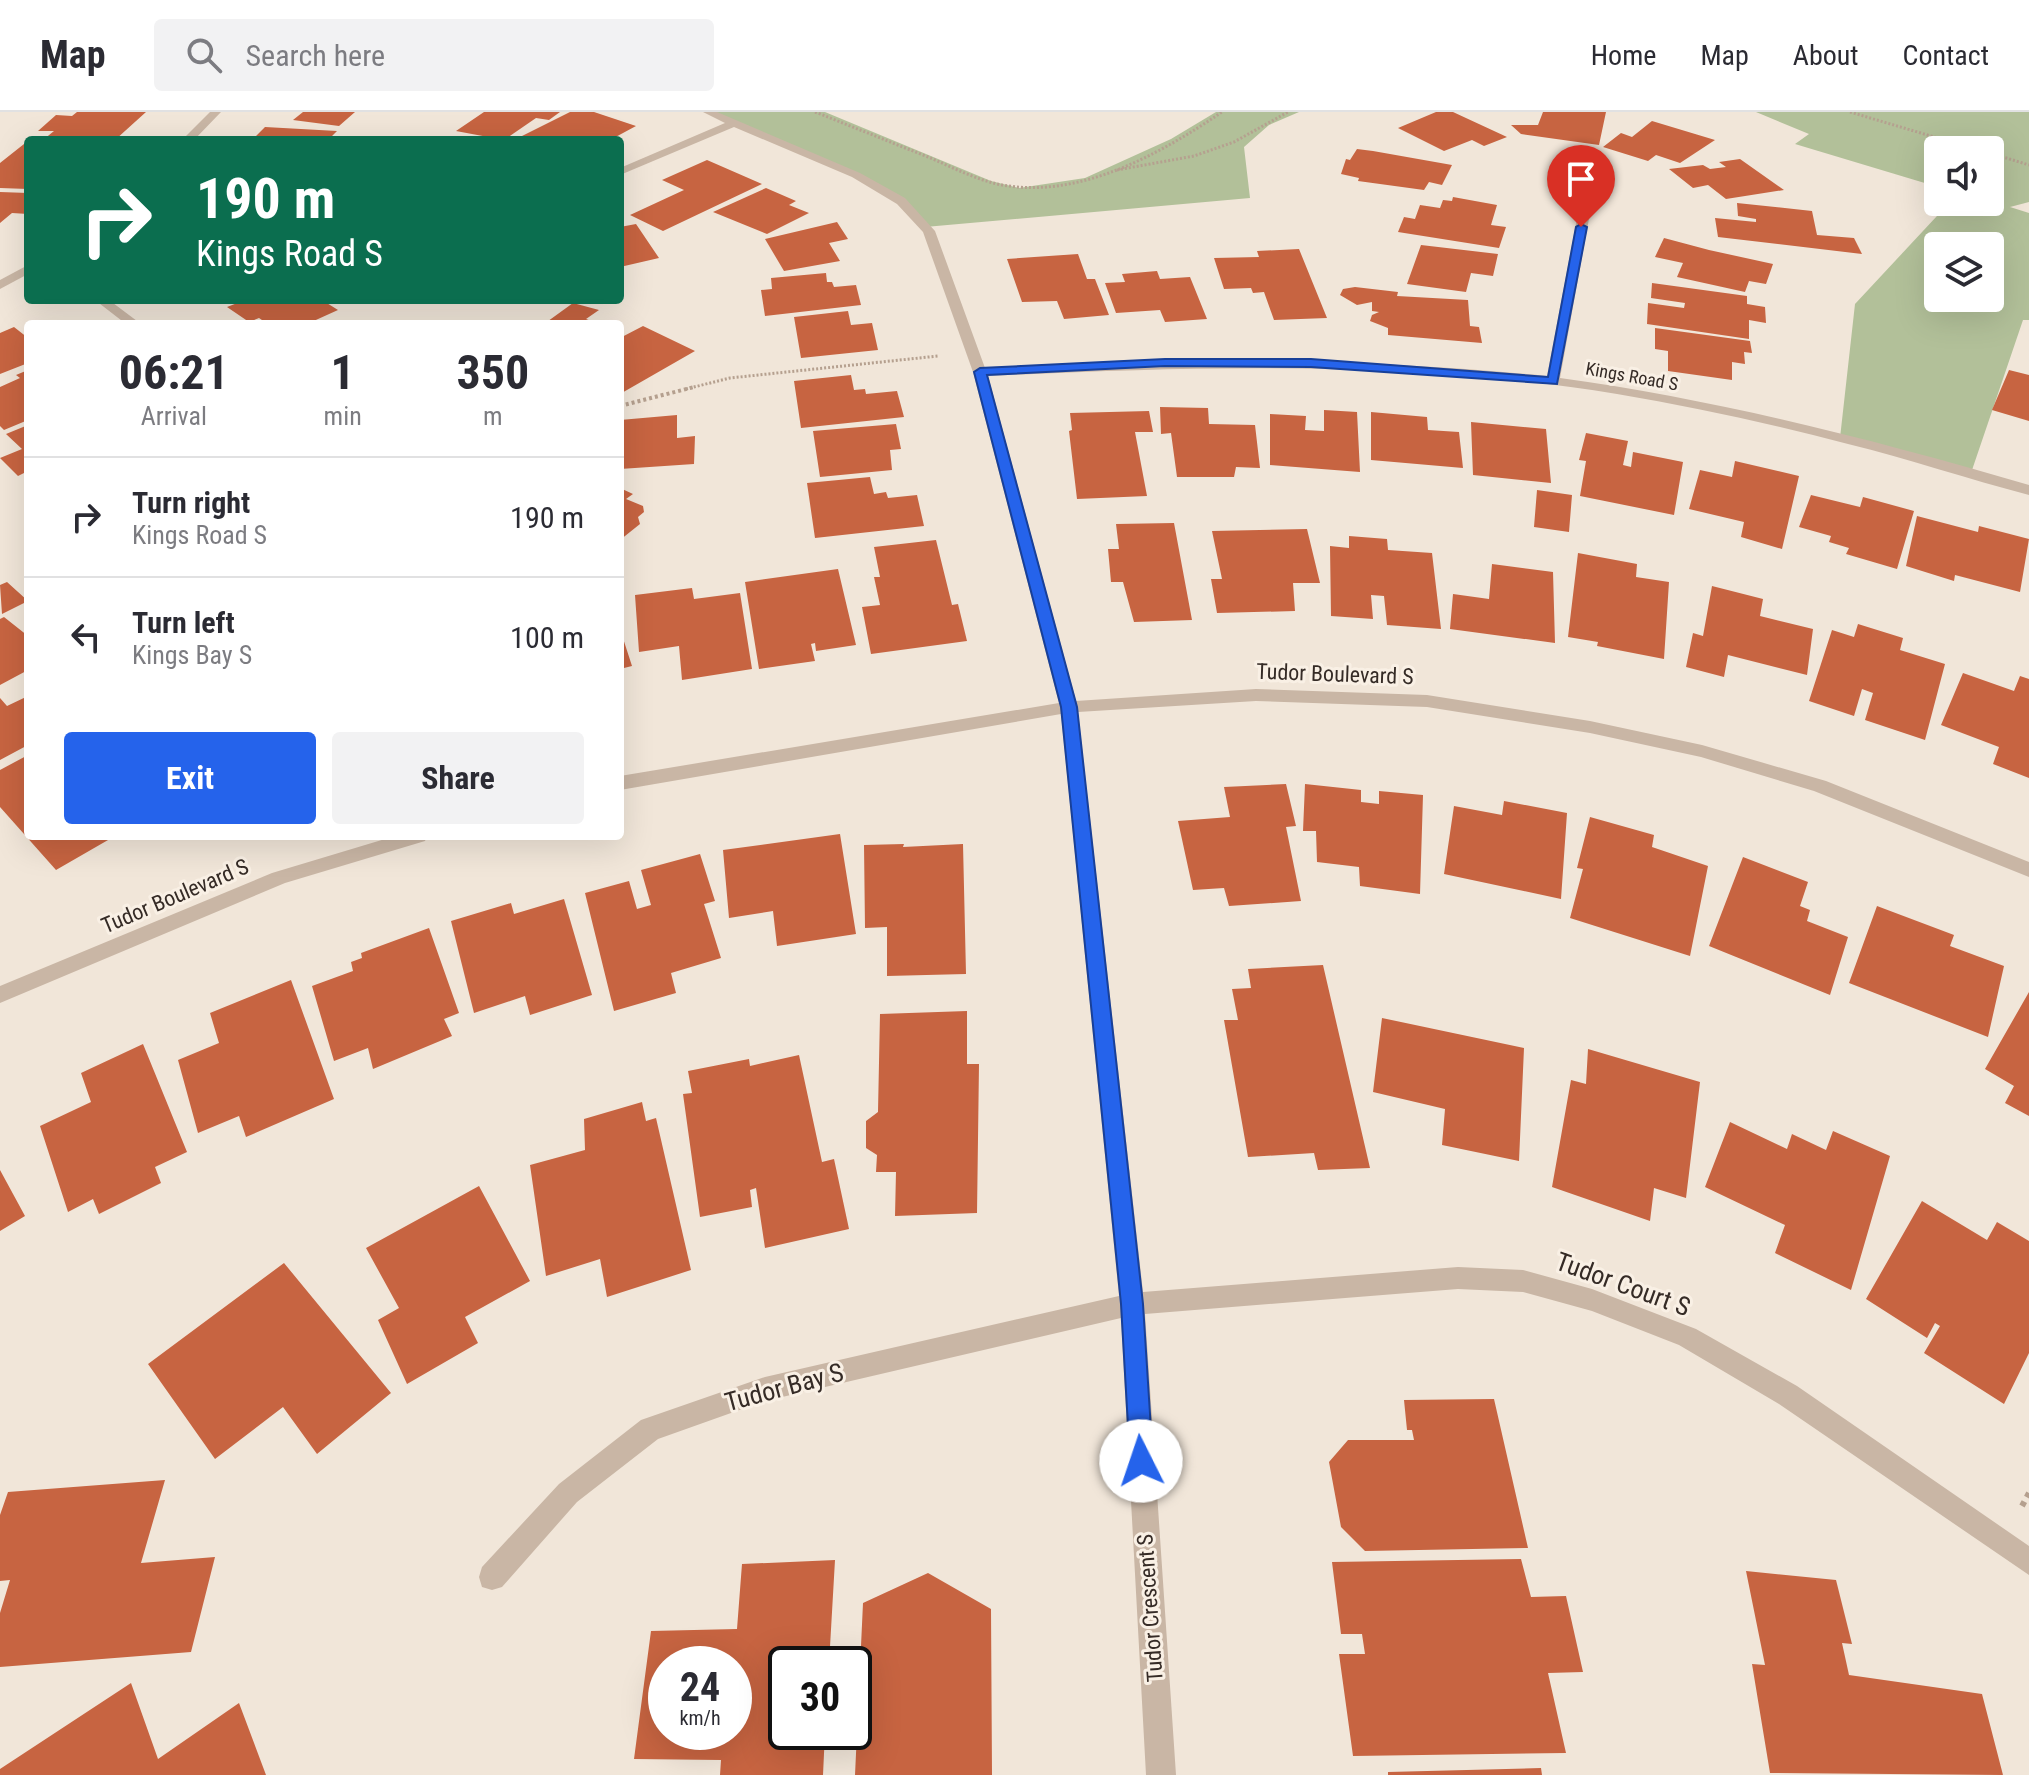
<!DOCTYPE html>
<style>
body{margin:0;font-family:"Roboto Condensed",sans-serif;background:#f2f2f3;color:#2b2b33;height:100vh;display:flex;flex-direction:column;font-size:30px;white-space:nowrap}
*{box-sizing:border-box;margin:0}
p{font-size:26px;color:#7c7c81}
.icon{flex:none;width:44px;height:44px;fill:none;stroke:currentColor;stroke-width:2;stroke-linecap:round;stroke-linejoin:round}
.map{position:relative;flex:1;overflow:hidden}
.side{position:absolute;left:24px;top:208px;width:600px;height:520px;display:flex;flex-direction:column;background:#fff;border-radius:8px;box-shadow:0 8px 32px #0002}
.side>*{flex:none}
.hud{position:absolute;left:24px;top:24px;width:600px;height:168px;border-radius:8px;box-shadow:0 8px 32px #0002;background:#0b6e4f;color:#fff;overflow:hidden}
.tools{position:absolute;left:1924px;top:24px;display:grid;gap:16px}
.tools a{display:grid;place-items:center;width:80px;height:80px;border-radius:8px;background:#fff;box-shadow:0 8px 32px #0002;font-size:40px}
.speed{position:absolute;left:648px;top:1534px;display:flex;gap:16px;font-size:40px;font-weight:700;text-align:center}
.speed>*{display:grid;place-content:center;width:104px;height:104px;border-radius:50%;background:#fff;box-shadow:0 8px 32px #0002;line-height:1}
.speed small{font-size:20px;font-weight:400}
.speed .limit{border:4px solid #111;border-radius:12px;background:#fff;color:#111}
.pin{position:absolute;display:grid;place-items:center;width:68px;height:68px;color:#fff;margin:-82px -34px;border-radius:50% 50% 50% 0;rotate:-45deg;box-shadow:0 0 8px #0007}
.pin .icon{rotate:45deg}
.me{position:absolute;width:88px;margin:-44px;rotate:356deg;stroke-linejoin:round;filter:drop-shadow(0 0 6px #0008)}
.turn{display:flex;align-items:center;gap:28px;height:168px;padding:0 40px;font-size:36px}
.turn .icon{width:104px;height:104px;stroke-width:2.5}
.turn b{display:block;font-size:56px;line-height:68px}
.eta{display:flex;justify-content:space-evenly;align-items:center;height:136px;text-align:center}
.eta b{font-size:48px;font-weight:700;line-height:56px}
.button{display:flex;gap:16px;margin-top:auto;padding:16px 40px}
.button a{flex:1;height:92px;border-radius:8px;background:#2563eb;color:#fff;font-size:32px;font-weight:700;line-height:92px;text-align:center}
.button a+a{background:#f2f2f3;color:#2b2b33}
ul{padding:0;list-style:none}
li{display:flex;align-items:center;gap:24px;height:120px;padding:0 40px;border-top:2px solid #e1e1e2}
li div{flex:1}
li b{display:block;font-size:30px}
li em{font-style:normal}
header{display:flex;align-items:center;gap:48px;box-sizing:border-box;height:112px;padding:0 40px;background:#fff;border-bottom:2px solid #e1e1e2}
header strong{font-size:38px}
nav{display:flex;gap:44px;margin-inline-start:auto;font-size:28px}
.search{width:560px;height:72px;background:#f2f2f3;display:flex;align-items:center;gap:20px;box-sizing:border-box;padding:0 28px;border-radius:8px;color:#7c7c81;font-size:30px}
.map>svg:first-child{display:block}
.green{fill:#b2c099;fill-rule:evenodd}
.building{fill:#c76441;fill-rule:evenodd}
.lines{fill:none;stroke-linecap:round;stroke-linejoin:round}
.path-far2{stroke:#b5a08f;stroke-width:3;stroke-dasharray:2 2;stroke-linecap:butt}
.path-far1{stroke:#b5a08f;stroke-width:4;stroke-dasharray:3 3;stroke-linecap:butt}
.path{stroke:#b5a08f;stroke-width:6;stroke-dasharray:5 5;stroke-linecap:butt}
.minor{fill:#c9b6a5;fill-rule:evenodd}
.route{fill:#2563eb;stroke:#184099;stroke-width:2}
.labels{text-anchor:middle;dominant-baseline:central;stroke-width:6;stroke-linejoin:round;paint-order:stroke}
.far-street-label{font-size:18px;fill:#352b26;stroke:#f9f0e5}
.street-label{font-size:22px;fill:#352b26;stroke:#f9f0e5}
.near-street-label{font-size:26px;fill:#352b26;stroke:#f9f0e5}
</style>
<header>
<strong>Map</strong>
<div class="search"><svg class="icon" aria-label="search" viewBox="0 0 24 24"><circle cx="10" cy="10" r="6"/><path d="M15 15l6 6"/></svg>Search here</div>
<nav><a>Home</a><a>Map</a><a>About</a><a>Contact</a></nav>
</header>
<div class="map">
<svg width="2029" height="1663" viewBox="0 0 2029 1663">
<rect width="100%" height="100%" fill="#f1e6d9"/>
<path class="green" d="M708,0h117l166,69 28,7 66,-10 86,-39 45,-27h83l-30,13 -25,22 6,51 -325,29c-56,-60 -143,-84 -217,-115z
M1756,0h273v90l-19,5 19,6v107h-6l-52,153 -131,-35 15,-134 95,-102h40v-52h-52v37l-143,-43 14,-10zM1938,134h52v52h-52z"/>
<path class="building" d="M77,0h69l-31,28h-72l11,-9h-16l18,-16 16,1z
M303,0h52l-16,14 -46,-6z
M484,0h76l-11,8 -13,-2 -32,22 -48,-9z
M570,0h24l42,14 -26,14h-96z
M1436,0h17l54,25 -23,9 -12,-6 -28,11 -46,-23z
M1543,0h63l-7,33 -78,-11 -10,-9h27z
M1652,9l63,19 -35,23 -24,-8 -8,6 -45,-14 18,-14 11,4z
M265,15l72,4 -9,9h-76z
M24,32h4v45l-28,-1v-25z
M1357,37l16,2 79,14 -10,20 -13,-3 -5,8 -66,-9 1,-3 -18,-4 5,-15 4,1z
M1740,47l44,31 -58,9 -18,-14 -15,3 -24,-19 34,-4 7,4 16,-2 -7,-5z
M707,48l55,24 -99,47 -33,-16 54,-25 -22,-10z
M766,76l30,13 -7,4 20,8 -42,21 -54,-22z
M0,80l28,1v21l-16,-1 -12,10z
M1453,85l44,8 -6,20 15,2 -7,21 -101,-16 6,-15 11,2 5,-14 20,3 3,-8 9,1z
M1737,91l75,8 5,24 37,3 8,16 -144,-17 -3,-19 41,4v-3l-18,-3z
M837,110l11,17 -19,4 11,18 -56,10 -19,-32z
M636,112l23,34 -39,9v-40z
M1664,126l45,12 64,14 -7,20 -17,-3 -4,11 -68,-15 6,-14 -28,-6z
M1421,133l77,9 -5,22 -22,-3 -5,19 -59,-8z
M1299,137l28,69 -53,2 -10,-28 -11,1 -2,-5 -27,1 -10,-31 45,-1 -2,-6z
M1078,142l9,25h8l14,36 -45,4 -7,-18 -35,1 -15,-43z
M1157,159l3,8 30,-2 17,42 -42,3 -5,-12 -44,3 -11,-30 20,-1 -3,-8z
M826,161l1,9h5l2,5 22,-2 5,20 -96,11 -4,-26 11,-1 -1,-11z
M1652,171l95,13v8l18,3 1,16 -17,-3v19l-102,-15 1,-21 36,5 1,-5 -34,-5z
M1355,175l43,5 -1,4 71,4 2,26 9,1 3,16 -94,-8v-7l-18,-7 2,-6 7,-3 -7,-1v-9l-15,3 -17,-10 3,-6z
M245,188h77l16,10 -31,14h-39l-9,-6 -10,4 -22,-15z
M573,191l26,7 -13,9 13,5h-55z
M848,199l3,14 21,-2 6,27 -77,8 -7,-41z
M643,214l52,25 -75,43v-56z
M14,215l14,11v25l-28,11v-41z
M1655,216l95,13 2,12 -8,-1 1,12 -13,-2v18l-64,-9v-20l-13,-2z
M28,258v50l-24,10 -4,-4v-39l20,-9 -4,-3z
M2009,258l20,5v46l-37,-11z
M851,263l3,15 11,-1 1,5 31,-3 7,26 -103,11 -7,-47z
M1160,295l48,1 1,16 46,1 5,43 -24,-1 -2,10h-57l-6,-44 -10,1z
M1324,298l33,2 3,60 -90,-7v-51l36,2 -1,14 19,1z
M1149,299l4,21h-18l12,64 -70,3 -8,-68 3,-1 -2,-17z
M1371,300l56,5 1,13 31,2 4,36 -92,-8z
M677,303v23l18,-2 -1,28 -74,5v-49z
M1471,310l75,7 5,54 -78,-8z
M896,312l5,25 -11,1 2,20 -72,7 -7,-46z
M28,313v46l-10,5 -18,-18 22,-9 -16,-15z
M1586,321l42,8 -5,24 8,2 2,-15 50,10 -9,53 -94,-19 6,-35 -7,-1z
M1735,349l64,15 -17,73 -41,-12 3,-15 -55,-13 11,-39 32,7z
M870,365l4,17 12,-2 2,6 29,-3 7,31 -109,12 -8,-55z
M620,376l13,6 -7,5 17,7 1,6 -6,5 2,7 -20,16z
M1537,378l35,5 -3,37 -35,-5z
M1811,383l49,12 3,-10 51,14 -17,58 -51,-15 3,-6 -20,-6 2,-6 -32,-9z
M1917,404l61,16 1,-6 50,13 -9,53 -65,-17 -1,6 -48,-15z
M1174,411l18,97 -58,2 -11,-40h-12l-3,-33h11l-3,-25z
M1307,417l13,54h-27l2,28 -78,2 -6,-34h11l-10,-48z
M1349,424l38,3 1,11 44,3 9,76 -54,-4 -3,-29 -13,-1 2,24 -42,-3 -1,-70 19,2z
M936,428l16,65 6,-1 9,37 -96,13 -9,-47 18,-2 -6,-28h6l-6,-30z
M1578,441l59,11 -1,13 33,5 -5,77 -67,-13 1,-4 -30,-5z
M1492,452l61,8 2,71 -105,-14 3,-35 36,5z
M838,457l18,76 -40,6 -1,-8 -4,1 4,17 -56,8 -14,-87z
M7,470l21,19 -26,13 -2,-29z
M1712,474l51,13 -3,17 53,13 -6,46 -79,-20 -4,22 -38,-10 7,-34 10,3z
M692,476l2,11 46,-6 12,76 -70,11 -3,-34 -40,6 -4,-57z
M4,505l24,19v34l-28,15v-66z
M1858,512l45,14 -3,12 45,14 -20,76 -60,-20 8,-27 -11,-4 -8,27 -45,-15 23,-71 22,7z
M620,517l12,37 -12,3z
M1963,561l51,18 6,-15 9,3v99l-36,-14 6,-17 -58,-22z
M28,584v49l-28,15v-62l7,8z
M28,643v81h87l-59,34 -56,-63v-37z
M1286,672l10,42 -10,1 15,74 -72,5 -5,-18 -31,2 -15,-69 52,-4 -6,-30z
M1305,672l56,6v12l18,2v-13l44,4 -3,99 -60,-8 -1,-19 -42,-5 -1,-31h-13z
M1504,689l63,12 -6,86 -117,-25 10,-68 48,9z
M1590,705l64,18 -2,12 56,19 -18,90 -120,-38 13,-49 -6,-1z
M840,722l16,100 -79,12 -4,-35 -44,7 -6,-68z
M904,732l-1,3 60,-3 3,130 -79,2v-49l-22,1 -1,-83z
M700,742l15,47 -11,3 17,54 -50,15 5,20 -62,18 -29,-118 44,-12 8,28 14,-4 -10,-35z
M1743,745l65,25 -8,24 10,4 -3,11 41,16 -18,58 -121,-49z
M564,787l28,96 -62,20 -5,-19 -51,17 -23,-92 60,-18 3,11z
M1877,794l77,29 -4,11 54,20 -16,71 -139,-54z
M429,816l30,85 -15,6 8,17 -79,33 -5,-21 -34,13 -22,-75 41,-15 -2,-9 11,-4 -1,-5z
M1323,853l47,203 -52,2 -4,-17 -66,4 -24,-137h14l-6,-31 19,-1 -3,-19z
M291,868l43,119 -88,38 -7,-21 -41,17 -20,-73 41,-17 -9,-30z
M2029,880v124l-24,-13 9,-17 -29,-17z
M967,899v53h12l-2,149 -82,3 1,-44h-20l1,-17 -11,-7v-27l12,-9 2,-98z
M1382,906l142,30 -5,113 -77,-16 3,-36 -72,-17z
M143,932l44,108 -32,15 6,16 -62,31 -6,-15 -25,13 -28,-86 51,-24 -10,-29z
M1588,937l112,33 -14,116 -32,-10 -4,33 -98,-34 19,-107 15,4z
M799,943l23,107 12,-3 15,70 -84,19 -9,-60 -6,2 2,17 -52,10 -17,-123 9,-1 -4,-22 61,-12 1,7z
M642,990l4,19 10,-3 35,152 -84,27 -7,-38 -54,17 -16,-111 55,-15 -1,-31z
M1730,1010l57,27 5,-15 34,16 7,-19 57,25 -39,134 -76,-37 10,-28 -80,-38z
M0,1058l25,46 -25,15z
M479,1074l51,95 -65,36 13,26 -71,41 -29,-64 21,-12 -33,-60z
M1922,1089l65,39 10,-18 32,19v112l-25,51 -80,-51 16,-27 -5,-3 -8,15 -61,-39z
M284,1151l107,130 -74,61 -34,-47 -68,52 -67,-95z
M1494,1287l34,149 -163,3 -24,-24 -12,-65 19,-22h66l-2,-10h-5l-3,-30z
M165,1368l-24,83 74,-6 -24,95 -191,15v-54l10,-33 -10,1v-66l8,-23z
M1521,1447l10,38 35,-1 17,76 -35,1 18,80 -213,3 -14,-102h26l-3,-20h-21l-9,-72z
M835,1448l-6,104h-43v68h39l-2,43h-103l1,-15 -87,-1 17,-128 86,-2 5,-65zM666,1552h68v68h-68z
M1746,1459l90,9 16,64 -10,-1 7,32 133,19 21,81 -233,-2 -18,-109 13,1z
M928,1461l63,36 1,166h-137l8,-172z
M131,1571l27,76 81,-56 27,72h-266v-6z
M1541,1656l1,7h-154v-3z"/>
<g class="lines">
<path class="path-far2" d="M815,0c38,15 75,30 113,45 24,10 48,23 74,28 78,14 158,-31 220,-73
M1850,0l128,38
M1990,41l39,12
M1117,58l77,-14 40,-14 54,-30
M686,277l44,-11 208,-22"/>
<path class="path-far1" d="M620,294l74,-19"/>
<path class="path" d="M2022,1394l7,-13"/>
<path class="minor" d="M210,0h11l-27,28h-12z
M703,0h14l143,61 45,25 30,33 50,137c188,-9 375,-11 562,8l34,-179 6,-4 6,4 -33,181c160,22 315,62 469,107v10c-61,-16 -120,-36 -181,-51 -76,-20 -153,-37 -231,-50 -207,-34 -420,-28 -629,-18l88,325 180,-12 171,6 163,26 112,24 124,36 203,81v15l-215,-86 -113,-34 -111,-24 -163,-26 -171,-6 -178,11 65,580 315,-25 65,3 69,19 104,40 101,57 232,160v29l-250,-171 -100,-59 -87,-34 -69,-19 -65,-3 -313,25 31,461h-30l-25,-457 -356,83 -107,38 -81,63 -75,85 -10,3 -10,-3 -3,-10 3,-10 77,-83 82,-64 124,-43 354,-81 -58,-582 -441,76v-14l439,-73 -86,-331 -50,-140 -26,-28 -45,-27 -118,-50 -114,48v-7l105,-45z
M28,153v9l-28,15v-9z
M95,188h14l32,24h-15z
M395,724h32l-2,5 -140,42 -285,120v-17l272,-113z"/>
</g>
<path class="route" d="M1581,112l6,3 -30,157 -246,-17 -146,-1 -178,9 90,332 66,597 10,157 -3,8 -9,3 -8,-3 -3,-8 -9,-157 -60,-597 -87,-335 6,-4 185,-9h146l237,18 28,-150z"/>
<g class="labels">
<g class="far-street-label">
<text transform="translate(1632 264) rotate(10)">Kings Road S</text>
</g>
<g class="street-label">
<text transform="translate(1335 562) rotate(2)">Tudor Boulevard S</text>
<text transform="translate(175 784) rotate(-23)">Tudor Boulevard S</text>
<text transform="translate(1150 1496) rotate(-94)">Tudor Crescent S</text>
</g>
<g class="near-street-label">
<text transform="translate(1623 1172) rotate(20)">Tudor Court S</text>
<text transform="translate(784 1275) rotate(-15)">Tudor Bay S</text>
</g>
</g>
</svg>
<div class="tools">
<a><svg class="icon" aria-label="sound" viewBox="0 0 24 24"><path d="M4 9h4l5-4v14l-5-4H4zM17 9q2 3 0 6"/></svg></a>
<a><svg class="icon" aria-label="layers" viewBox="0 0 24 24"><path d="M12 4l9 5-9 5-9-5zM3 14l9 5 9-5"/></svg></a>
</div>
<div class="speed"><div>24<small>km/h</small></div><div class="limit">30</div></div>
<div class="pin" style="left:1581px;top:115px;background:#d93025"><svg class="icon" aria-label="arrive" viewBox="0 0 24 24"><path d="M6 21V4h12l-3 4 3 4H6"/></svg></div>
<svg class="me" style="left:1141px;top:1349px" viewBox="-20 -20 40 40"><circle r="19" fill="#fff"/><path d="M0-13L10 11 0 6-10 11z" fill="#2563eb"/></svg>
<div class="hud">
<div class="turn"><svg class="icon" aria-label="right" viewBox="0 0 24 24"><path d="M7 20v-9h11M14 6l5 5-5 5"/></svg><div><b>190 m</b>Kings Road S</div></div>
</div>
<section class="side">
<div class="eta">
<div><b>06:21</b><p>Arrival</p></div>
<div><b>1</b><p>min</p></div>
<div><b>350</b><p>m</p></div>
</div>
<ul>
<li><svg class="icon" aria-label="right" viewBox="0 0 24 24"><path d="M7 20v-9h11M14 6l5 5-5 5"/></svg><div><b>Turn right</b><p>Kings Road S</p></div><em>190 m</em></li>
<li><svg class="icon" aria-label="left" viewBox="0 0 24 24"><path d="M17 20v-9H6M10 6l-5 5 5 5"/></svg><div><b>Turn left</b><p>Kings Bay S</p></div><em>100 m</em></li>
</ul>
<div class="button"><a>Exit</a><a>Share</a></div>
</section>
</div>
